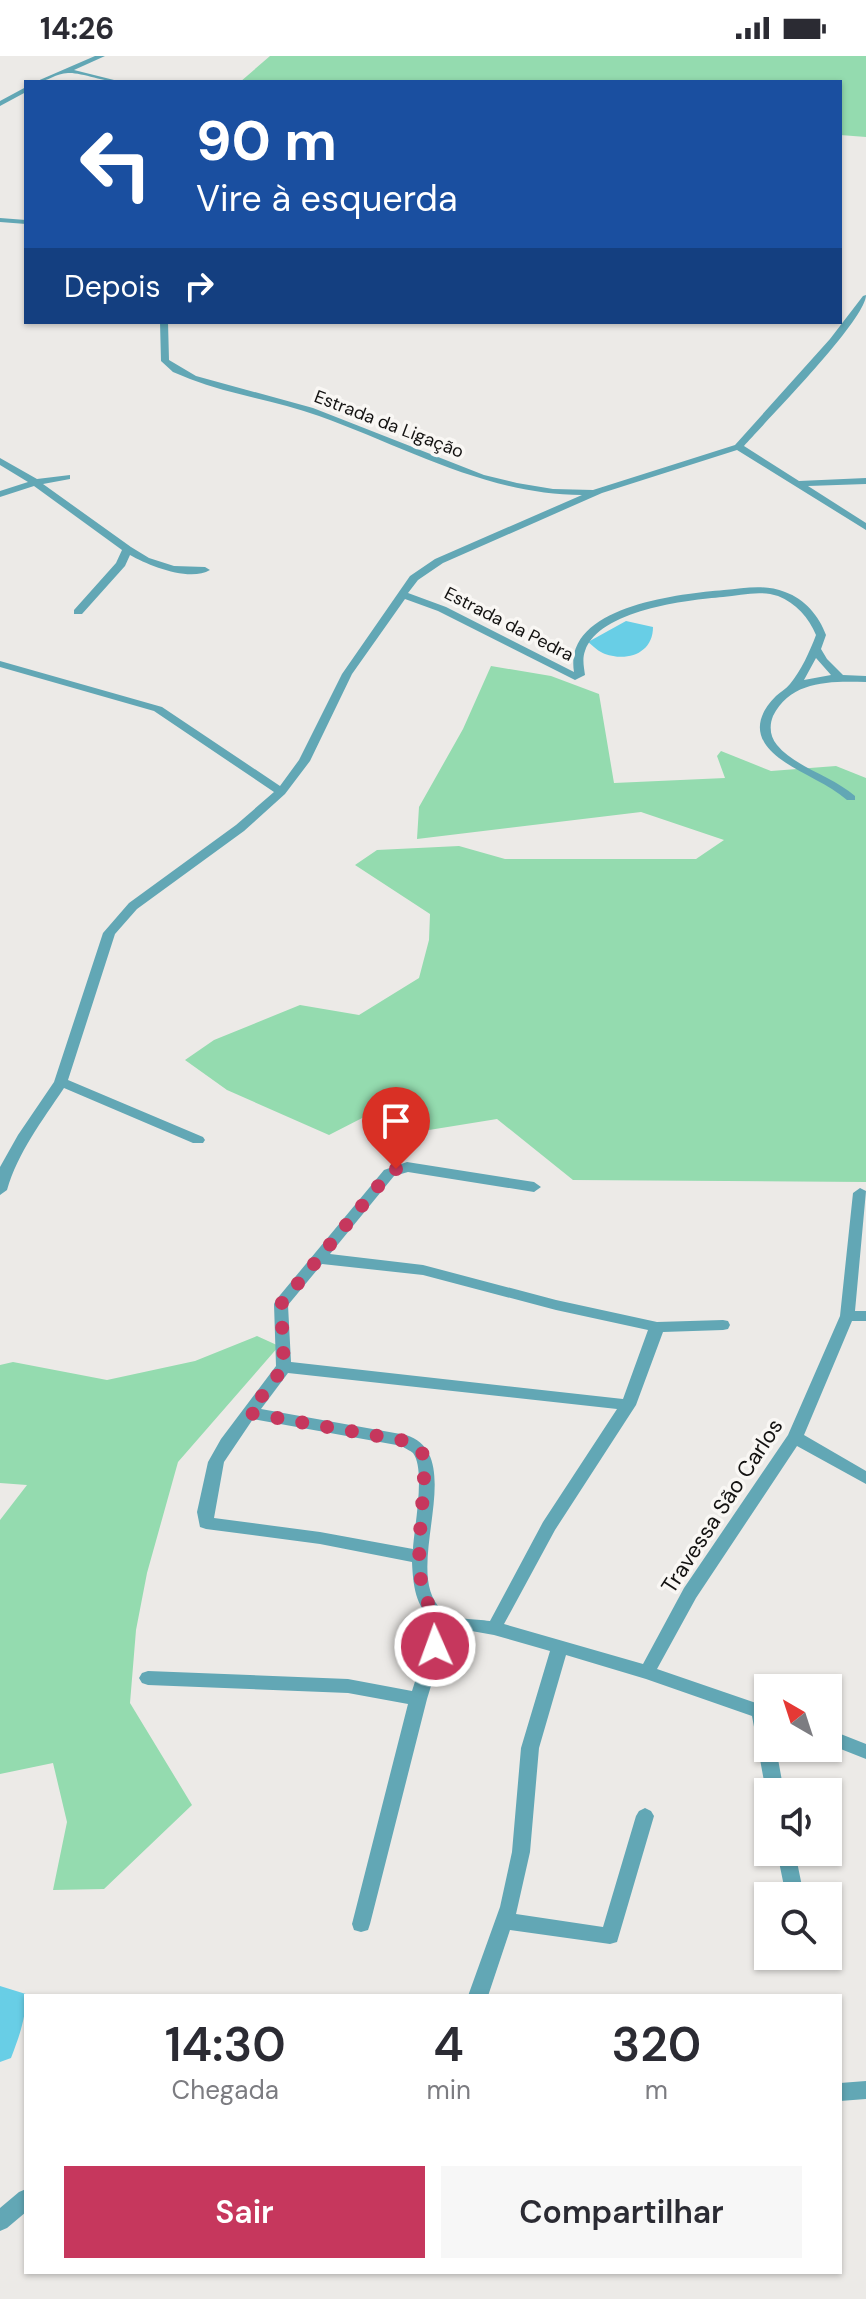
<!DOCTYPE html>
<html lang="pt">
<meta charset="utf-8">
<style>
body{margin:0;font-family:"DM Sans",sans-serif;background:#f7f7f7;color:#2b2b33;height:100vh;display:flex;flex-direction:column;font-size:30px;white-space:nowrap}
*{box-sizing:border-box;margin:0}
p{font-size:26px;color:#7c7c81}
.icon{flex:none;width:44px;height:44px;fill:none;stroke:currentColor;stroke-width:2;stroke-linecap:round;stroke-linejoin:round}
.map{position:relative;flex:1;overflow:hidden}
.panel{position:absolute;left:24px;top:1938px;width:818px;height:280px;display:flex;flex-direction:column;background:#fff;border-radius:0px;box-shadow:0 2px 6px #0004}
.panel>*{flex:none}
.banner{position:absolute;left:24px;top:24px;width:818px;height:244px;border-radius:0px;box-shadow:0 2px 6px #0004;background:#1a4fa0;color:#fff;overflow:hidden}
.needle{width:52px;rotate:321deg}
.buttons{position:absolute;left:754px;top:1618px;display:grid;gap:16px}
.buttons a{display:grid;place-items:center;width:88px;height:88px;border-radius:0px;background:#fff;box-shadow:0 2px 6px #0004;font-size:40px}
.pin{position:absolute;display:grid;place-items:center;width:68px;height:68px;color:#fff;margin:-82px -34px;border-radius:50% 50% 50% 0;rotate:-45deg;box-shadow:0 0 8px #0007}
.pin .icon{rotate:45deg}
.me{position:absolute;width:88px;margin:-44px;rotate:358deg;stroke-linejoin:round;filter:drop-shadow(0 0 6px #0008)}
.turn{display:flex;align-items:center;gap:28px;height:168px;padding:0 40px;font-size:36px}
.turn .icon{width:104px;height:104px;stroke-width:2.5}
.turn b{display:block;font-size:56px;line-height:68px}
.then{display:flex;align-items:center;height:76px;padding:0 40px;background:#0003;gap:16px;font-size:30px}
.eta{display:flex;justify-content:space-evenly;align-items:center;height:136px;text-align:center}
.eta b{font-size:48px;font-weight:600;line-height:56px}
.cta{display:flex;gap:16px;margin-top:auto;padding:16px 40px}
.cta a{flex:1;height:92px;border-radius:0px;background:#c6375d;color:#fff;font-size:32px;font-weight:600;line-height:92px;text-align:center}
.cta a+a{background:#f7f7f7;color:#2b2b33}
.status{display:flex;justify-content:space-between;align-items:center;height:56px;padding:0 40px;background:#fff;direction:ltr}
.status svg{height:22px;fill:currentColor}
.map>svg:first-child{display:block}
.green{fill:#94dbaf}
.water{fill:#68cee6}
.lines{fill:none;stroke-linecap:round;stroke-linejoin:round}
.street{fill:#62a7b5;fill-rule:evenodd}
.route{stroke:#c6375d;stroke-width:14;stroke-dasharray:0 25.2}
.labels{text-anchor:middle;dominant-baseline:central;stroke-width:7;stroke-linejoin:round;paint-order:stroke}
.far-street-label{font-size:18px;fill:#131211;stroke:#f9f7f4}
.street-label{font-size:22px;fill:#131211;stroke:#f9f7f4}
</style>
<div class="status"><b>14:26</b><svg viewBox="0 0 49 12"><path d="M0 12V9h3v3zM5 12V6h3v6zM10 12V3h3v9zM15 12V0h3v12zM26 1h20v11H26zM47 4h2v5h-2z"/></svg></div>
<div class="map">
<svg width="866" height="2243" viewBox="0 0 866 2243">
<rect width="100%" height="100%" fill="#eceae7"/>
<path class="green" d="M270,0h596v81l-26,-2v-53h-600z
M491,610l60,10 48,18 15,89 111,-5 -8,-22 4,-5 50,20 65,-5 30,12v404l-293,-2 -76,-61 -68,11 -59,-16 -41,21 -102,-45 -42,-30 29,-20 86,-35 59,10 60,-37 10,-38 1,-26 -75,-49 22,-15 82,-4 46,13h191l28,-19 -83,-28 -224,27 2,-32 44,-78z
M257,1280l22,10 -101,116 -31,111 -11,57 -6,73 62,102 -88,84 -51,1 14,-68 -14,-59 -53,11v-254l27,-35 -27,-2v-118l13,-3 94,18 88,-19z"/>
<path class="water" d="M626,565l27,6c0,26 -25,35 -48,27 -6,-2 -12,-8 -17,-12z
M0,1930l29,9 -3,1c0,22 -7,41 -15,62l-11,4z"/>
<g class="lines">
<path class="street" d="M95,0h10l-31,14 48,12c-18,0 -42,-10 -54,-9 -12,0 -20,9 -33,9z
M26,31v5l-26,14v-5z
M0,162l26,2v4l-26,-2z
M866,239c0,25 -101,127 -122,151l55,35 67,-3v6l-58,2 58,37v7l-129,-80 -135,43 -159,70 -25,17 -10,13 38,14 128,65c-11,-66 105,-78 150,-82 21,-2 41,-6 61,2 20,7 34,24 41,43l-5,14 6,10 16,16 23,1v6c-35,-1 -75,-2 -93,34 -4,10 -3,21 4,29 18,22 55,31 78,51v4h-8c-21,-18 -47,-26 -68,-42 -25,-19 -25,-40 -3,-62 4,-4 10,-7 14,-12 11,-13 20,-33 26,-49 -7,-17 -20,-32 -38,-39 -17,-6 -37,-1 -55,1 -36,3 -124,13 -138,54 -3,8 -1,16 0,24l-10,5 -137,-69 -33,-12 -53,75 -42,87 -25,33 -41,37 -107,78 -22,25 -47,146 135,57 2,3 -2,3h-10l-129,-55c-22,33 -46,64 -57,102l-7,5v-28l18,-32 36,-53 49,-149 26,-30 107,-78 38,-33 -120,-81 -154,-44v-6l162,46 118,79 19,-26 43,-86 68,-98 25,-17 147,-64c-97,-1 -174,-47 -263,-79 -42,-15 -87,-21 -129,-37l-17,-7 -12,-11 -1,-39h8l1,38 27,16 117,32 171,67 33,8 36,6 40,1 142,-45 95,-106 33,-43zM816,602l15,17 -27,5z
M0,402l37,21 33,-4v4l-27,5 88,63 18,11 25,8 31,1 5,3c-20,12 -61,-4 -80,-15l-5,11 -43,48h-8v-4l42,-47 6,-13 -88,-64 -34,11v-6l28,-9 -28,-17z
M407,1106l127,20 7,5 -7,5 -126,-20 -14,4 -64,78 93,11 133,35 101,22 66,-2 5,1 2,4 -2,4 -5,1 -60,2 -27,73 -81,125 -51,94 139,40 41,-76 104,-153 52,-119 13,-123 7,-5 6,3 -11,120h11v10h-14l-48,114 62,36v13l-69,-38 -101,152 -39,71 111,38v41h8l8,44h-16v4l-2,-4 -14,-76 -106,-37 -80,-24 -27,93 -9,104 -14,62 87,13 33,-111 3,-5 6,-3 6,3 3,5 -37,126 -7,2 -100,-14 -22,66h-20l32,-89 12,-55 9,-104 29,-97 -56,-16 -45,-8 -22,72 -57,225 -2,6 -7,2 -7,-2 -2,-6 56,-220 -60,-11 -200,-8 -6,-2 -3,-5 3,-5 6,-2 200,8 64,12 22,-69c-19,-15 -21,-38 -22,-60l-92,-18 -114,-15 -6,-2 -3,-15 11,-50 13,-23 55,-73 -2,-62 2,-4 108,-130zM322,1208l101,11 133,35 92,20 -25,69 -332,-37 -3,-57zM288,1317l329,36 -74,113 -53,99c-15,-2 -37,-1 -48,-11 -43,-38 29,-154 -36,-175l-145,-26zM253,1363l149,27c2,2 9,5 11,7 13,17 1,75 0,96l-93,-17 -106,-14 10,-56z
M828,1673l38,15v15l-38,-15z
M777,1796h18l9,44h-18z
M866,2025v18l-26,2v-18z
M26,2133v23l-19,16 -7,3v-23l19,-16z"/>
</g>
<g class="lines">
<path class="route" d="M396,1113l-7,4 -108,131 3,63 -35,46 157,28 17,13c7,42 -23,141 20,165l-8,27"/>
</g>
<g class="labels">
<g class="far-street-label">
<text transform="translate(389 368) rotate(21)">Estrada da Ligação</text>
<text transform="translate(509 568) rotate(27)">Estrada da Pedra</text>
</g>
<g class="street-label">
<text transform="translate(722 1450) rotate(-57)">Travessa São Carlos</text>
</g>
</g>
</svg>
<div class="buttons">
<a><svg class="needle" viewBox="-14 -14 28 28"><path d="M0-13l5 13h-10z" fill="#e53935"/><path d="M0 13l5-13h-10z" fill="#7c7c81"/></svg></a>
<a><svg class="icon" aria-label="sound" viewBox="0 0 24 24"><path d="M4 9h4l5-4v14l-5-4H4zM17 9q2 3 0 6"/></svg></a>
<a><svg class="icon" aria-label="search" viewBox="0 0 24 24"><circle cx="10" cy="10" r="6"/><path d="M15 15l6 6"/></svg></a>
</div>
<div class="pin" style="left:396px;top:1113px;background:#d93025"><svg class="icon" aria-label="arrive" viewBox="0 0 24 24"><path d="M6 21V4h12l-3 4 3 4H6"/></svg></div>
<svg class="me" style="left:435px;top:1590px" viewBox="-20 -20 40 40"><circle r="17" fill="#c6375d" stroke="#fff" stroke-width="3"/><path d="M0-11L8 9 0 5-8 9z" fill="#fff"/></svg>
<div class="banner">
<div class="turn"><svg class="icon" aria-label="left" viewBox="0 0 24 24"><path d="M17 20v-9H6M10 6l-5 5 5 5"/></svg><div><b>90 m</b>Vire à esquerda</div></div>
<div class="then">Depois<svg class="icon" aria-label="right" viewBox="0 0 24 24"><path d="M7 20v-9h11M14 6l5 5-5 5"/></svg></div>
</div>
<section class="panel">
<div class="eta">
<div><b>14:30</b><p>Chegada</p></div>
<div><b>4</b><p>min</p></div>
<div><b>320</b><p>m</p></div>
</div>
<div class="cta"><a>Sair</a><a>Compartilhar</a></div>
</section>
</div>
